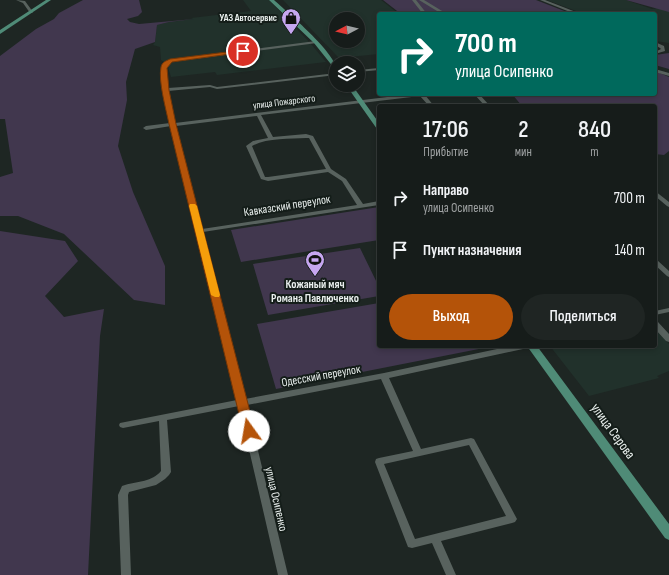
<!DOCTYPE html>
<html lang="ru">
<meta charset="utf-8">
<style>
body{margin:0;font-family:"Sofia Sans Condensed",sans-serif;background:#1f2523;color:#f1f3f6;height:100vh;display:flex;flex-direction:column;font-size:15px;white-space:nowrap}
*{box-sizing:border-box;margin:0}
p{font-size:13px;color:#9ea1a2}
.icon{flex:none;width:22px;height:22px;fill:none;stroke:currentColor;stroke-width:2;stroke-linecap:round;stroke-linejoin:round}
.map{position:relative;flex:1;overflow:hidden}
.details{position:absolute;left:377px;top:104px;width:280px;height:244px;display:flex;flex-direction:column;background:#161c1a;border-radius:4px;box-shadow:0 2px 6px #0003,0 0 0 1px #353a39}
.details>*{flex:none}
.guide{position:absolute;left:377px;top:12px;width:280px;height:84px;border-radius:4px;box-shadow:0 2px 6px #0003,0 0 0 1px #353a39;background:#00695c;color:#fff;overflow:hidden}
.needle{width:26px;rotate:263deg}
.buttons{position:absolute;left:329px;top:12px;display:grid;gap:8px}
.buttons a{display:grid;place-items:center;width:36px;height:36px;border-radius:50%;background:#161c1a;box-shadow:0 2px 6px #0003,0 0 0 1px #353a39;font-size:20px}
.pin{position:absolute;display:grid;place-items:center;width:34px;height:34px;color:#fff;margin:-17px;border:2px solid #fff;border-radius:50%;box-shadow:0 1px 4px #0007}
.me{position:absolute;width:44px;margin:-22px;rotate:347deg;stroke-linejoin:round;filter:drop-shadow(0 0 3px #0008)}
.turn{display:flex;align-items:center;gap:14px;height:84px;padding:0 12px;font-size:18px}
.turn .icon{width:52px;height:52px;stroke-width:2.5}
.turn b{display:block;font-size:28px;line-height:34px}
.eta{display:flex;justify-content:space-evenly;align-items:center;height:68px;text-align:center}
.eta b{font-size:24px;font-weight:600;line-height:28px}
.action{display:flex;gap:8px;margin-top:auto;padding:8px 12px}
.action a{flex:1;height:46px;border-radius:24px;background:#b45309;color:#fff;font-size:16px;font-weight:600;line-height:46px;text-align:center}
.action a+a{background:#1f2523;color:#f1f3f6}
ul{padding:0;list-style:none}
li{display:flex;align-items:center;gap:12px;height:52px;padding:0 12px}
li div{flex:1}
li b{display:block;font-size:15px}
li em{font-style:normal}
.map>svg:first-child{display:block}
.built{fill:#21312b;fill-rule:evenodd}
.green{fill:#41374e}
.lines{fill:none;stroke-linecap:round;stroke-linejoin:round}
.minor{fill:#58625e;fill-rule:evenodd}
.major{fill:#4f8b77;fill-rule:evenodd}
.route{fill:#b45309;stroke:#753606}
.slow{fill:#f59e0b}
.labels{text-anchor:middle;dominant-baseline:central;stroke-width:4;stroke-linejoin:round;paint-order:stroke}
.far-poi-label{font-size:10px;font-weight:bold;fill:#e9efed;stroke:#141d19;text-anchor:end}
.far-street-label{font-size:10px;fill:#e9efed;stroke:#141d19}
.street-label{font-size:12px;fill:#e9efed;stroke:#141d19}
.poi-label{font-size:12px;font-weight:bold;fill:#e9efed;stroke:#141d19}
.near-street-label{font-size:14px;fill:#e9efed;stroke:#141d19}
</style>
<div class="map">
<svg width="669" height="575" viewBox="0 0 669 575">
<rect width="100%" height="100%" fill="#1e2623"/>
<path class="built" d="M243,0h26l42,44 15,18 -109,13 -2,-3 -44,5 -4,-13 -6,-4 -1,-13 -7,-2 2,-3 2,-17 12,-3 24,-3 -2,-1 60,-7z
M283,0h98l18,14h-20v40l-40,4zM336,19h22v22h-22z
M547,0h79l26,9 17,-3v37l-14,-2v-27h-71z
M655,329l14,15v27l-12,5 2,2 -70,18 -39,-50h105z"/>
<path class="green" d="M83,0h56l3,12 -4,4 -11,3 3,3 9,2 55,-5 -25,3 -12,3 -2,17 -20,7 -9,33 1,18 -9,46 15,46 32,74v39l-31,-5 -70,-66 -46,-18h-18v-39l13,-4 -8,-54h-5v-63l36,-27 18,-10 5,-6z
M383,0h153l36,14h-171z
M626,0h43v12z
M669,53v16l-14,-4v-10z
M655,71l14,6v74l-5,4 -9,-1v-48h-133l-10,-12h143z
M379,207v33l-138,22 -10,-32z
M0,231l65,10 13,20 -33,35 19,21 40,-8 -4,27 -12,239h-88z
M360,248l19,39v9l-111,19 -15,-51z
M379,303v43h115l-218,43 -19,-65z"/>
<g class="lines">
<path class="minor" d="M16,0l9,1 8,11 -1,1h-2l-7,-10z
M412,0h4l11,14h-4z
M419,0h5l23,14h-5z
M540,0h5l36,14h-6z
M316,41l2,1 -1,1 -146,19 -5,5 2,21 42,-3 7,2 119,-14v2l-119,14 -7,-2 -42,4 7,32 237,-29h14l-1,1 9,11h-5l-9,-10 -159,19 12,22 33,-3 7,2 18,33 15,10 17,25 16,-3v4l-176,27 42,167 139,-26 127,-27h16l-1,2 -3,1 -134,29 32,71 50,-11 3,1 43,80 -2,3 -3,1 -71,18 15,34h-10l-14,-32 -20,5 -4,-1 -33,-85 1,-3 3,-1 34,-7 -32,-72 -134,26 41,170h-10l-39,-169 -72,14 4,52 -2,3 -4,4 -9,6 -27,7 -1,3 3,80h-10l-3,-80 4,-9 3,-1c13,-4 27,-3 36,-14l-2,-50 -36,7 -3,-1 -1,-2 1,-2 117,-23 -66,-274 -25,4 -3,-2 3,-2 24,-3c-2,-12 -13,-47 -8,-58 2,-3 5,-4 8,-5zM257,116l11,22 -15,3 -7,5 15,33 7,2 60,-9 14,9 15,24 -155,24 -26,-103zM306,138h3l17,31 -58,8h-3l-13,-31c13,-8 38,-7 54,-8zM469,445l37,71 -91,23 -31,-75z
M655,42l9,4 1,5 -10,3v-2l6,-3 -1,-1 -5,-3z
M379,68v2l-21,2v-2z
M655,69l14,4v3l-14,-4z
M474,94h5l11,12h-5z
M655,191l14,11v5l-2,-1 -12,-10z
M655,259l2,1 12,11v6l-2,-1 -12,-11z
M669,308v4l-14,3v-4z
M655,322h3l11,12v8l-3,-1 -11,-12z"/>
<path class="major" d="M46,0h5l-51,34v-4z
M269,0h5c13,12 62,53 62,69l-2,-1 -20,-25z
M346,85h6l27,38v7l-2,-1z
M527,346h10l132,178v16l-4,-2z"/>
</g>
<path class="route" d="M243,50h2v2l-73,10 -5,6 2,22 7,34 79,307 -2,3 -4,1 -4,-1 -2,-3 -74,-307c-3,-15 -11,-43 -8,-57 1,-5 5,-6 9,-8z"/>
<path class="slow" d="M190,204h5l2,2 23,89 -1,2h-4l-4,-2 -22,-89z"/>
<defs>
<symbol id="shop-pin" viewBox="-11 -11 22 30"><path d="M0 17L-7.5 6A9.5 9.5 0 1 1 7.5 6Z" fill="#c6a6f0" stroke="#141d19"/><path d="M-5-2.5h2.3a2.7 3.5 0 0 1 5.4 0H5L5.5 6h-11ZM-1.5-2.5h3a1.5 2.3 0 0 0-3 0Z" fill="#111"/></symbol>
<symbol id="stadium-pin" viewBox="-11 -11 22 30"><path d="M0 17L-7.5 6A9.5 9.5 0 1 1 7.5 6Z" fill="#c6a6f0" stroke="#141d19"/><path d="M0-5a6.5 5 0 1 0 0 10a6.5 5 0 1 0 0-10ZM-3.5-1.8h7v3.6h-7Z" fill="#111"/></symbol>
</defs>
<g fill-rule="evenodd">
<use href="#shop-pin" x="280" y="7" width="22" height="30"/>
<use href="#stadium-pin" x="304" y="249" width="22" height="30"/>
</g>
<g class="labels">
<g class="far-poi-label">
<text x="277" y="18">УАЗ Автосервис</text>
</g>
<g class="far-street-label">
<text transform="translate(284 102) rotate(-7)">улица Пожарского</text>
</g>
<g class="street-label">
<text transform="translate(287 206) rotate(-9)">Кавказский переулок</text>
<text transform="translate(321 376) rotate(-10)">Одесский переулок</text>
<text transform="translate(276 499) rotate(77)">улица Осипенко</text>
</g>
<g class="poi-label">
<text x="315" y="284">Кожаный мяч<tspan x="315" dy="14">Романа Павлюченко</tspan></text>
</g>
<g class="near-street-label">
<text transform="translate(613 431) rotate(54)">улица Серова</text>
</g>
</g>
</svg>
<div class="buttons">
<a><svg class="needle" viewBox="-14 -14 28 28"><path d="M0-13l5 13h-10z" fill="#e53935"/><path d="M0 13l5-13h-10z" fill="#9ea1a2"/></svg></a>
<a><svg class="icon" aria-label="layers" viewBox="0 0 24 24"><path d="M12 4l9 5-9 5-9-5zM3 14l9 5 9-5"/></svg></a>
</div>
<div class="pin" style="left:243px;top:51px;background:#d93025"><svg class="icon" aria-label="arrive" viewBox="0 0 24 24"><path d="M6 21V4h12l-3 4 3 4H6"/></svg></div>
<svg class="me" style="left:249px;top:431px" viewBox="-20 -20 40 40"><circle r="19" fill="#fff"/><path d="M0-13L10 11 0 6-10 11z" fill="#b45309"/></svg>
<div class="guide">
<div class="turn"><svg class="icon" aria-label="right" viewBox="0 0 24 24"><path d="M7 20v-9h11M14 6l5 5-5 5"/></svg><div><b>700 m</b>улица Осипенко</div></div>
</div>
<section class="details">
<div class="eta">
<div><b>17:06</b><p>Прибытие</p></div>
<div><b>2</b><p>мин</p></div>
<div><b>840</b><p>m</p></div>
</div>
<ul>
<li><svg class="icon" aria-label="right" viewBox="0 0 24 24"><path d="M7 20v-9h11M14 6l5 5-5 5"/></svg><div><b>Направо</b><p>улица Осипенко</p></div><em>700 m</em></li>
<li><svg class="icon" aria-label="arrive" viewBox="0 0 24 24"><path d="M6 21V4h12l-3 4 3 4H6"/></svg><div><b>Пункт назначения</b></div><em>140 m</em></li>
</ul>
<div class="action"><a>Выход</a><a>Поделиться</a></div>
</section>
</div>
